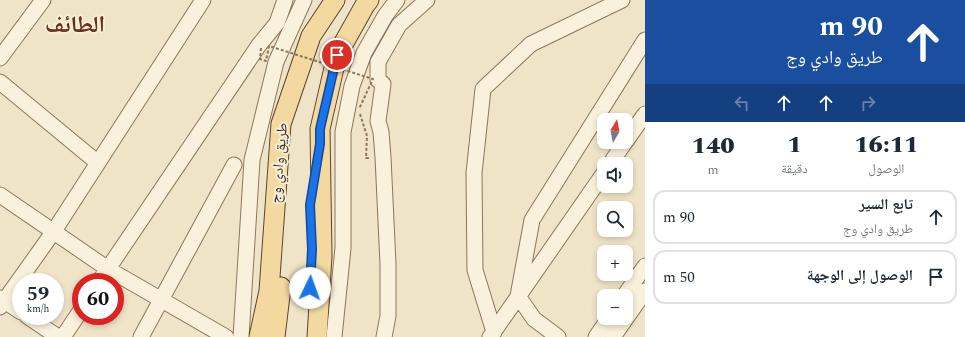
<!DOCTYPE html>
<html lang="ar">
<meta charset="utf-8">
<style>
body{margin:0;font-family:Spectral,"Noto Naskh Arabic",serif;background:#f2f2f3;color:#1f2937;direction:rtl;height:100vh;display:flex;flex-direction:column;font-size:15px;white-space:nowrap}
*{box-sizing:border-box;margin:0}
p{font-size:13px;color:#747a83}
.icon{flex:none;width:22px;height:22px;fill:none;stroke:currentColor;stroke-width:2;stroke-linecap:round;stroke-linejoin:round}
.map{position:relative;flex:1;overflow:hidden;direction:ltr}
.side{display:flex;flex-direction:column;background:#fff;width:320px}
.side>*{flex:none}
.top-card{background:#1a4fa0;color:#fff;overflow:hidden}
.needle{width:26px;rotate:10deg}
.tools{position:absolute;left:597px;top:113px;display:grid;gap:8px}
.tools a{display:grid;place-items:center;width:36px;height:36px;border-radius:8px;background:#fff;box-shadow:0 2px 6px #0003;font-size:20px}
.speed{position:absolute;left:12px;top:273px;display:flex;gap:8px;font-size:20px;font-weight:700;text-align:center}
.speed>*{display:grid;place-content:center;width:52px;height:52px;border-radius:50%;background:#fff;box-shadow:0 2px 6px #0003;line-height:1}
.speed small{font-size:10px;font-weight:400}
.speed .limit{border:6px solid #d22;background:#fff;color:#111}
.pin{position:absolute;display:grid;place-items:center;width:34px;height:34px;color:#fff;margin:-17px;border:2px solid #fff;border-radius:50%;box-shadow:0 1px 4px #0007}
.me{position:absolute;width:44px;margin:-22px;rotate:3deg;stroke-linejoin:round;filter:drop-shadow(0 0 3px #0008)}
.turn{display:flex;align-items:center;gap:14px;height:84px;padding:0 16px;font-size:18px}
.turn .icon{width:52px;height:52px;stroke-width:2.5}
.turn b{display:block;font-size:28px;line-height:34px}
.lanes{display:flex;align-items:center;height:38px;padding:0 16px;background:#0003;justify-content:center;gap:20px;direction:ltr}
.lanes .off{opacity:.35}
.eta{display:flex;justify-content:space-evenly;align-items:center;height:68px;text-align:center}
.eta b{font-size:24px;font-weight:800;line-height:28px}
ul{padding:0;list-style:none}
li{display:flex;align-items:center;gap:12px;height:54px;margin:0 8px 6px;padding:0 8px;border:2px solid #e0e1e3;border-radius:12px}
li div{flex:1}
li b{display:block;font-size:15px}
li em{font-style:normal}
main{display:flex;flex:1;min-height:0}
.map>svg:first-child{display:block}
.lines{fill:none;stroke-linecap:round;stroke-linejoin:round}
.minor-casing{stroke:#8d765c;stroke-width:17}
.major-casing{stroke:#5b4430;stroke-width:21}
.path{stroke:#8d765c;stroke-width:2;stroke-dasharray:3 2;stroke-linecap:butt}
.minor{stroke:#faf1dc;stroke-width:15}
.major{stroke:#f3d9a0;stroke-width:19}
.path-bridge{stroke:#8d765c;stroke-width:2;stroke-dasharray:3 2;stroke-linecap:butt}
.route-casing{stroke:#114b97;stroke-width:10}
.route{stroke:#1a73e8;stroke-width:7}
.labels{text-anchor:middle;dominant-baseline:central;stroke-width:4;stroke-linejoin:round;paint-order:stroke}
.street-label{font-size:15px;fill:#3d2e20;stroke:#f7eed8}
.town-label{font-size:23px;font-weight:bold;fill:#6b2e1e;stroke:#f7eed8}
</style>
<main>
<section class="side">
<div class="top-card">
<div class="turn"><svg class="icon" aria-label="ahead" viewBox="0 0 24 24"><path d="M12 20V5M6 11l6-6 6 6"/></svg><div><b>90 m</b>طريق وادي وج</div></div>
<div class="lanes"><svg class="icon off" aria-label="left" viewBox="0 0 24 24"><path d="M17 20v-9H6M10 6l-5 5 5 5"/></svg><svg class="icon" aria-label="ahead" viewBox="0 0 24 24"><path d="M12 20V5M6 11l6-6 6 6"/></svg><svg class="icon" aria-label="ahead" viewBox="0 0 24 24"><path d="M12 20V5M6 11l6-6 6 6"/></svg><svg class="icon off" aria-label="right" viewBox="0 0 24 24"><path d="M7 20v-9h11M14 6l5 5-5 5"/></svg></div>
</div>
<div class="eta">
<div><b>16:11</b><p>الوصول</p></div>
<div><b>1</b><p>دقيقة</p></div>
<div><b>140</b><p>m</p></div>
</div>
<ul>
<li><svg class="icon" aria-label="ahead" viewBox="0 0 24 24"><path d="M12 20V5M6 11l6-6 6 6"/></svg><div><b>تابع السير</b><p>طريق وادي وج</p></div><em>90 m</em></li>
<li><svg class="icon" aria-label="arrive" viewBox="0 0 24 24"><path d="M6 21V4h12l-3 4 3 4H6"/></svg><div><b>الوصول إلى الوجهة</b></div><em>50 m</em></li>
</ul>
</section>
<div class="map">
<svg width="645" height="337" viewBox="0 0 645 337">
<rect width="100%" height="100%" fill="#f0e4c8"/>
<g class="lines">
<defs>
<path id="minor" d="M0,58l43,-58
M0,82l98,81
M626,141l19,-27
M610,164l15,-22
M0,195l108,74 118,68
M99,282l160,-237 18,-22 8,-23
M624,296l21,-30
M0,298l21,14
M0,307l54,-76 149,-231
M27,316l31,21
M494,332l-19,-62 -1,-97 9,-84 48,-45 91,-44
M63,337l18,-27
M141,337l93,-172
M241,337l11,-177 24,-98 28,-62
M334,337l9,-89v-116l9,-46 12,-33 21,-37 12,-16
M384,337l4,-21v-52l-5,-107 -2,-25 -3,-11 5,-37 -5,-4v-18l21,-37 28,-25
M490,337l114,-164
M558,337l-24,-18 -16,-23 14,-76 113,-180
M596,337l13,-19
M613,337l32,-46"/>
<path id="major" d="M259,337l10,-46 12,-167 30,-88 24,-36
M275,337l6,-50
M317,337l5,-81 -2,-127 17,-74 28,-50 4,-5"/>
</defs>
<use href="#minor" class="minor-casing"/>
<use href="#major" class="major-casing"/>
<path class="path" d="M360,114l7,22 -1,22h4"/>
<use href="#minor" class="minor"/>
<use href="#major" class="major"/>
<path class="path-bridge" d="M261,48l-1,11 6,2 3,-15 104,33 -14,30"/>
</g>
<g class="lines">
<defs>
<path id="route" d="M310,288l2,-39 -2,-44 10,-61v-15l17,-74"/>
</defs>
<use href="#route" class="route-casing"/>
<use href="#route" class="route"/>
</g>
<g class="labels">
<g class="street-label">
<text transform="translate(279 163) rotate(-85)">طريق وادي وج</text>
</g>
<g class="town-label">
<text x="75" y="25">الطائف</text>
</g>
</g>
</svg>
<div class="tools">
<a><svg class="needle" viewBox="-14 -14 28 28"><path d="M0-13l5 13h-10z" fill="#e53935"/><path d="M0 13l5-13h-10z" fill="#747a83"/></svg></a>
<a><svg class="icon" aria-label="sound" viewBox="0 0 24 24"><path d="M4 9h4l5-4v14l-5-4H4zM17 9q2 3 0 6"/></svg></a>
<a><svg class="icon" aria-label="search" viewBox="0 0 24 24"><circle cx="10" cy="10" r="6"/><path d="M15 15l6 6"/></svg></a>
<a>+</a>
<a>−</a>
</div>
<div class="speed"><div>59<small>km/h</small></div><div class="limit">60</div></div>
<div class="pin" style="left:337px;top:55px;background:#d93025"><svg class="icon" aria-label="arrive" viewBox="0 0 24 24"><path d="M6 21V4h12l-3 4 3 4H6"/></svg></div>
<svg class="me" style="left:310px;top:288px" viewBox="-20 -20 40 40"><circle r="19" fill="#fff"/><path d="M0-13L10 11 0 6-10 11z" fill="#1a73e8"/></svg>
</div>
</main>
